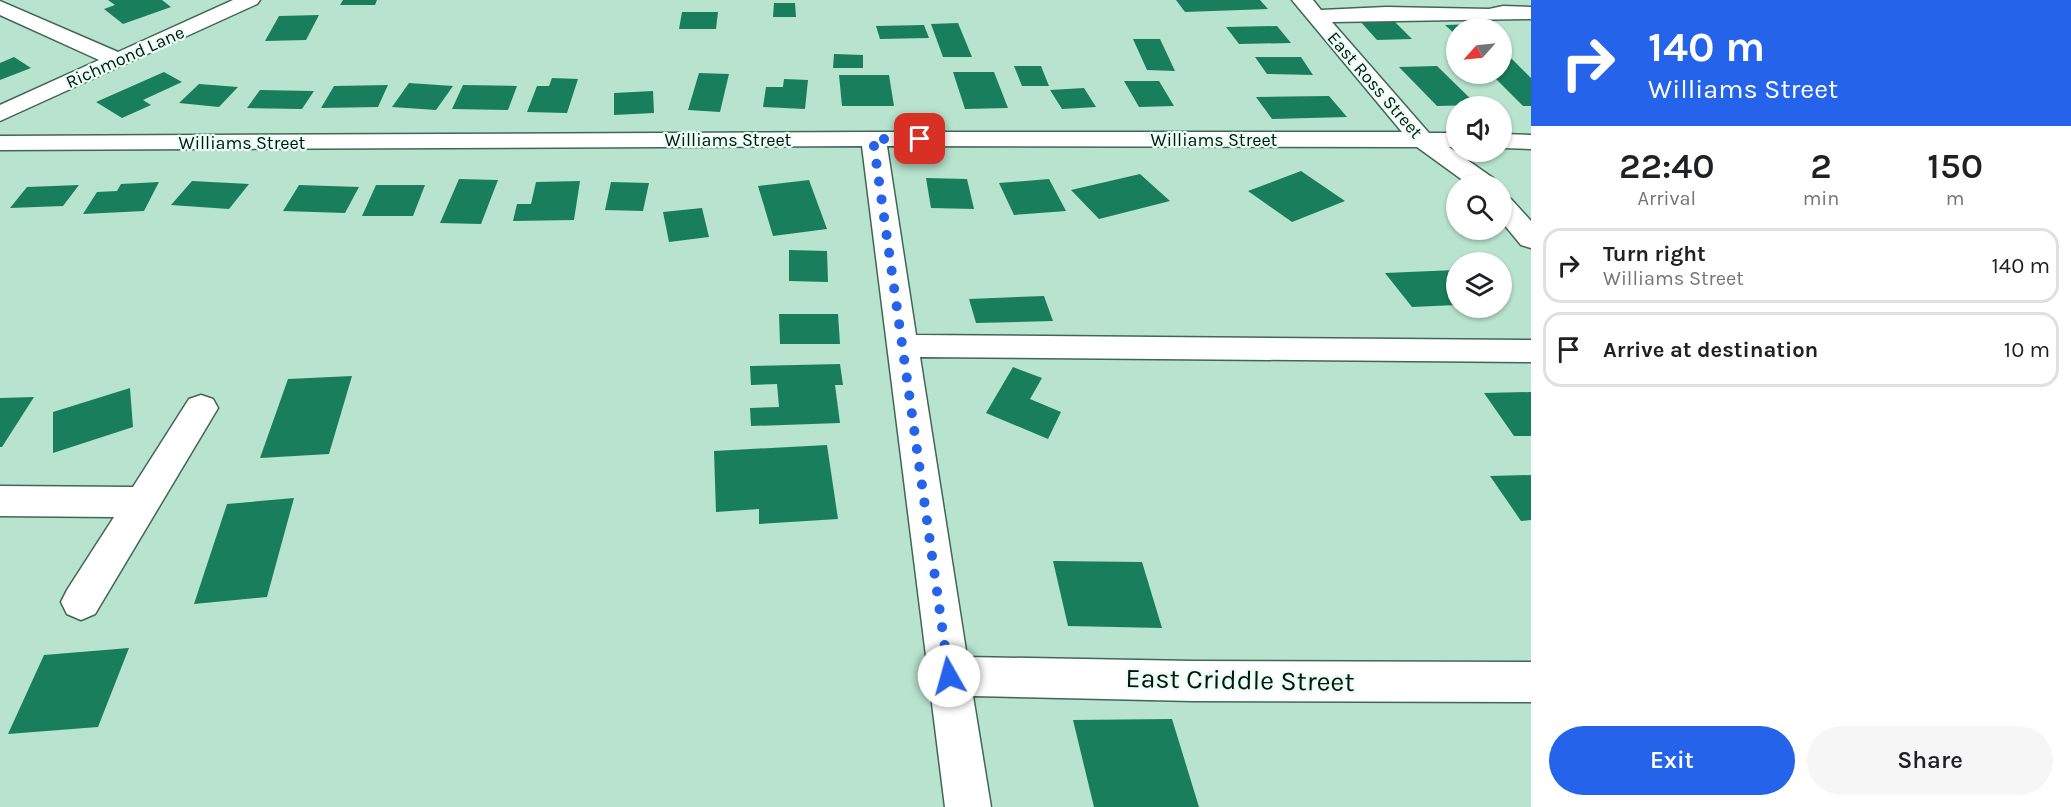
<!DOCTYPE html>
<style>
body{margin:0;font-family:Karla,sans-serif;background:#f6f6f6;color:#202124;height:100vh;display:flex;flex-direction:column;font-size:22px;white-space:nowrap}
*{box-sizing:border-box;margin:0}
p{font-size:20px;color:#757577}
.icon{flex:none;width:33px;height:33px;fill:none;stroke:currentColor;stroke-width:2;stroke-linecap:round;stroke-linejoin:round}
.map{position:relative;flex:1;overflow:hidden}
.panel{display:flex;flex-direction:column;background:#fff;width:540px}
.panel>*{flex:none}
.hud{background:#2563eb;color:#fff;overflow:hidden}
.needle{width:39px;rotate:243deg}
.controls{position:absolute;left:1446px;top:18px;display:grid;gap:12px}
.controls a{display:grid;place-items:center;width:66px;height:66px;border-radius:50%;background:#fff;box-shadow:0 2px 4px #0004;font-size:30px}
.pin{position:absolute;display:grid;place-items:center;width:51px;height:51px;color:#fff;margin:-26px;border-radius:12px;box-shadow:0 3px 9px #0006}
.me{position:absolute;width:66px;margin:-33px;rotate:353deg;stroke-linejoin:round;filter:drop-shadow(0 0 4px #0008)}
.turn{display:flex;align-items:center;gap:21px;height:126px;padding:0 18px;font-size:27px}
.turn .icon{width:78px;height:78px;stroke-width:2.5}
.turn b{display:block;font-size:42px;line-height:51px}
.eta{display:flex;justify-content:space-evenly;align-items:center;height:102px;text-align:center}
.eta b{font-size:36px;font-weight:600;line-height:42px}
.action{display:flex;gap:12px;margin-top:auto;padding:12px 18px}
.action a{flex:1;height:69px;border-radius:36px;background:#2563eb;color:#fff;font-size:24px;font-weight:600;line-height:69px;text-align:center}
.action a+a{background:#f6f6f6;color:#202124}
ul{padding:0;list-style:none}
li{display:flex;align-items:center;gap:18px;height:75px;margin:0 12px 9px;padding:0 6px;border:3px solid #e0e0e0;border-radius:18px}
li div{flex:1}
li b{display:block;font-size:22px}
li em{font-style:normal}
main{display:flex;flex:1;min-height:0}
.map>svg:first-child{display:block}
.building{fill:#197e5b}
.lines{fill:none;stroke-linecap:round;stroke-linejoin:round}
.minor-casing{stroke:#406755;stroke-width:3}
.minor{fill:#fff;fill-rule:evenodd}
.route{stroke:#2563eb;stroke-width:10;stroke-dasharray:0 18}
.labels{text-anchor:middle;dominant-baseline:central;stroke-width:4.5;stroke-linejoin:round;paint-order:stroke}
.far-street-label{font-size:18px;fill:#05140d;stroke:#e9fff4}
.near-street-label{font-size:27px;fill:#05140d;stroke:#e9fff4}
</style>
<main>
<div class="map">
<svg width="1531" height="807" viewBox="0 0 1531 807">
<rect width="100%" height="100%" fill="#b8e3ce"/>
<path class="building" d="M108,0h54l9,7 -48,17 -19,-15 11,-4z
M343,0h34l-2,5h-35z
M1176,0h84l8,9 -83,3z
M774,3h21l1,14h-23z
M682,12h36l-2,17h-37z
M319,15l-13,25 -41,1 14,-25z
M1392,19l20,20 -35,1 -18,-20z
M958,23l14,34h-29l-12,-33z
M1477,24l5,4h-26v7l-11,-10z
M924,25l5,13 -49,1 -4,-13z
M1277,26l14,17 -52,1 -13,-17z
M1133,39h27l15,32 -28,-1z
M834,54l29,1v13h-30z
M14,57l17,11 -31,12v-17z
M1255,57h46l12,18 -46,-1z
M1502,59h10l19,19v28h-8l-32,-32h11z
M1014,66h27l8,20h-27z
M1437,66l40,39 -40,1 -38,-39z
M164,72l18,10 -39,18 8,5 -29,13 -26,-16z
M953,72h41l14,36 -43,1z
M699,73l30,1 -9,38 -32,-2z
M839,75h50l5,31h-52z
M552,78l26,1 -11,34 -40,-1 10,-26h12z
M784,79l24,1 -3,29 -42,-2 3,-20h17z
M1124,81h35l15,25 -35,1z
M409,83l44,3 -17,24 -44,-3z
M199,84l39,3 -19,20 -40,-4z
M388,85l-10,22 -57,1 13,-22z
M463,85l54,1 -9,24 -56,-1z
M1084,88l12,19 -34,2 -12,-19z
M260,90l54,1 -12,18 -55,-1z
M653,91l1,22 -40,2v-22z
M1329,96l18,21 -75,2 -16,-22z
M1301,171l44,30 -53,21 -44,-31z
M1140,174l30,27 -71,18 -28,-29z
M926,178l41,1 7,30 -43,-1z
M459,179l39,1 -17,44 -41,-1z
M1049,179l17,32 -52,4 -15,-32z
M809,180l18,49 -54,7 -15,-50z
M192,181l57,3 -20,25 -58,-4z
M580,181l-6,39 -61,1 4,-17h14l5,-22z
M159,182l-15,29 -61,3 14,-22 20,-1 4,-7z
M611,182l38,1 -6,28 -38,-1z
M79,185l-16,21 -53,2 17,-21z
M299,185l60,2 -14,26 -62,-2z
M376,185h49l-12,31h-51z
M702,208l7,29 -40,5 -6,-30z
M789,250l38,1 1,31 -39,-1z
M1456,270v35l-44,2 -27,-34z
M1044,296l9,25 -77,2 -7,-24z
M779,314h59l2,30h-60z
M840,364l3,21h-8l5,38 -89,3 -1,-18 29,-1 -2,-23 -26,1 -1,-19z
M1013,367l29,11 -12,21 31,13 -13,27 -62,-26z
M352,376l-23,78 -69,4 28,-79z
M130,388l3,39 -80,26v-41z
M1531,392v44h-17l-30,-43z
M34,397l-32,50h-2v-49z
M827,445l11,74 -79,5v-15l-43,3 -2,-61z
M1531,475v45l-10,1 -31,-45z
M294,498l-27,99 -73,7 33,-100z
M1053,561l89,1 20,66 -94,-2z
M129,648l-31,79 -90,7 36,-79z
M1172,719l27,88h-105l-21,-87z"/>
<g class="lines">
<defs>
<path id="minor" d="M233,0h27l-3,4 -257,117v-16l99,-45 -99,-45v-14l118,51z
M1292,0h21l8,10 65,-3 103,2 14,-3 28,1v12l-199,3 97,111h27v14h-7l44,31 4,6h-29l-51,-37 -530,-1 29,189 615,5v22l-611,-5 47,300 226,4 338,1v40l-338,-1 -220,-5 18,111h-46l-83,-661 -862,4v-14l873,-4h529z
M1502,134l29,1v14l-29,-1z
M1502,197l9,2 20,22v27l-10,-3 -19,-23z
M201,395l12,4 5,9 -123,206 -14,6 -14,-6 -6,-12 6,-12 47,-73 -114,-1v-30l133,1 56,-88z"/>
</defs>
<use href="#minor" class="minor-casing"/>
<use href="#minor" class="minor"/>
</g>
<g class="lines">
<path class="route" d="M920,139h-47l76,537"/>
</g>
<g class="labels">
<g class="far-street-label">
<text transform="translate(125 57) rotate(-24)">Richmond Lane</text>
<text transform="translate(1375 85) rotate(49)">East Ross Street</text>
<text x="728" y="140">Williams Street</text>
<text x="1214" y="140">Williams Street</text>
<text x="242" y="143">Williams Street</text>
</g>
<g class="near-street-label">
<text transform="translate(1240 680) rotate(1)">East Criddle Street</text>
</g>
</g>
</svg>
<div class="controls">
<a><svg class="needle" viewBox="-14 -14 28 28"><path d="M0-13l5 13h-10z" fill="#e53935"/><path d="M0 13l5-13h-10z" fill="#757577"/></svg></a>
<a><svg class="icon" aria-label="sound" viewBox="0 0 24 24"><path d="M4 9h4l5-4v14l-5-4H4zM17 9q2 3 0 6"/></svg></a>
<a><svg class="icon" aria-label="search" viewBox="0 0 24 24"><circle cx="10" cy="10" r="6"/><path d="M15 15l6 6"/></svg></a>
<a><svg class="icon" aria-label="layers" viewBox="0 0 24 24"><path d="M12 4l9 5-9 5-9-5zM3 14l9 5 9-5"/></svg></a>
</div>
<div class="pin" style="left:920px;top:139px;background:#d93025"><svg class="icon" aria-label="arrive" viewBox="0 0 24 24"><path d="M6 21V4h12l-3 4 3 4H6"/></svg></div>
<svg class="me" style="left:949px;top:676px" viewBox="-20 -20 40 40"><circle r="19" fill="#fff"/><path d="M0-13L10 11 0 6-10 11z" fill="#2563eb"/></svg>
</div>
<section class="panel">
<div class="hud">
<div class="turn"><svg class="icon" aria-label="right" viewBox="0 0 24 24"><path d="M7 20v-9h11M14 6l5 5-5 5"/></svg><div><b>140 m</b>Williams Street</div></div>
</div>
<div class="eta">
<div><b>22:40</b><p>Arrival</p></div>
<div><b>2</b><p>min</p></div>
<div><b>150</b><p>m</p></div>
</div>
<ul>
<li><svg class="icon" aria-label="right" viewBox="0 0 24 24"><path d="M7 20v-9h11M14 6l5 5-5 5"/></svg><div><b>Turn right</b><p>Williams Street</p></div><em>140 m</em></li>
<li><svg class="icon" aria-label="arrive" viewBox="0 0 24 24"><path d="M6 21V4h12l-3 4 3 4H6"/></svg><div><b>Arrive at destination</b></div><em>10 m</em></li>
</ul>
<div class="action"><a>Exit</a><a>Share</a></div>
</section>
</main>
